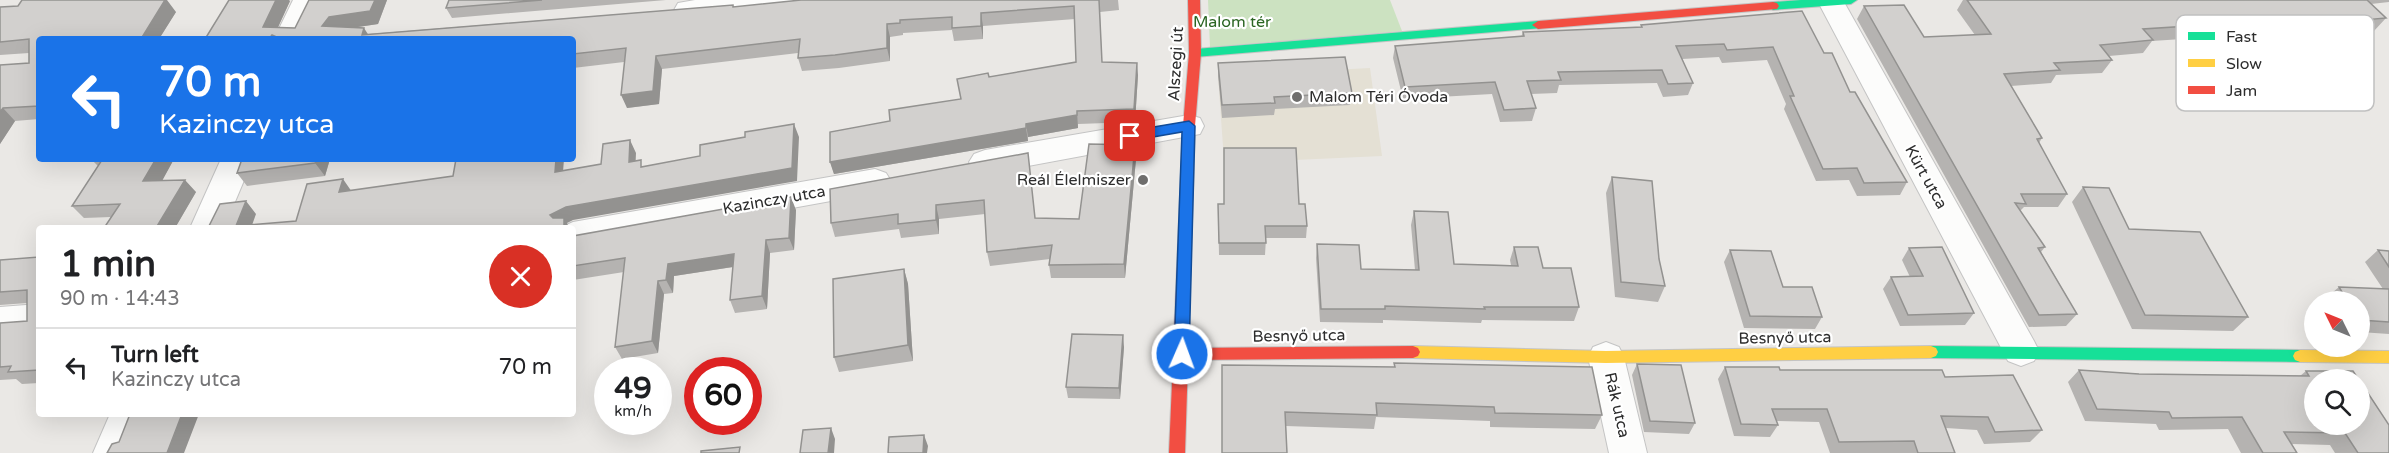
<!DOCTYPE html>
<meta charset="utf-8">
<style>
body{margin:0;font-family:"Varela Round",sans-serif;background:#f6f6f6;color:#202124;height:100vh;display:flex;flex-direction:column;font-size:22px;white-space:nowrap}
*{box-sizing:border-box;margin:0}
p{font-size:20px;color:#757577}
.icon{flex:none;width:33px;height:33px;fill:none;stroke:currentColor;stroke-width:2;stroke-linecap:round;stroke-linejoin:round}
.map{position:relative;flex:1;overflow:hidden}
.panel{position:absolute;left:36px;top:225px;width:540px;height:192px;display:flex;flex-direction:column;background:#fff;border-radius:6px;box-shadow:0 6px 24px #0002}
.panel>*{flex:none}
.hud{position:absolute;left:36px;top:36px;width:540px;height:126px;border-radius:6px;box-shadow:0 6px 24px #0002;background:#1a73e8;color:#fff;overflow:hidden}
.needle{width:39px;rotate:313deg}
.buttons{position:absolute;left:2304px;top:291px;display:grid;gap:12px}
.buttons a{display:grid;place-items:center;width:66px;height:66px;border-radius:50%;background:#fff;box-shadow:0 6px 24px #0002;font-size:30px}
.speed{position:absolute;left:594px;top:357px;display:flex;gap:12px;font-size:30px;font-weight:700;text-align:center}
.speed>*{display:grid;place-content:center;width:78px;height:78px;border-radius:50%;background:#fff;box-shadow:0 6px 24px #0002;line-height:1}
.speed small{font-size:15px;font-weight:400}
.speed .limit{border:9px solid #d22;background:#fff;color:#111}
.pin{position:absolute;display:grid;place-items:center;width:51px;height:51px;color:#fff;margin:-26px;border-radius:12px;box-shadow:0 3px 9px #0006}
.me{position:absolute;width:66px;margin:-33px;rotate:2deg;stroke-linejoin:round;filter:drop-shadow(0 0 4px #0008)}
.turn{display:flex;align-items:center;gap:21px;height:126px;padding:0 24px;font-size:27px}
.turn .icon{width:78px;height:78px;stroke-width:2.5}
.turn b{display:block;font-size:42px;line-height:51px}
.round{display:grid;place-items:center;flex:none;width:63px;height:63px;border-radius:32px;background:#f6f6f6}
.summary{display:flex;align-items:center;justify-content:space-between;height:102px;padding:0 24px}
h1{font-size:36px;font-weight:800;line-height:45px}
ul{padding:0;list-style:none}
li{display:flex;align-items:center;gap:18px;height:78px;padding:0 24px;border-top:2px solid #e0e0e0}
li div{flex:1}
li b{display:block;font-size:22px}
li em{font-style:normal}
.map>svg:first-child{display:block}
.education{fill:#e4e0d4}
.green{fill:#cce2c1}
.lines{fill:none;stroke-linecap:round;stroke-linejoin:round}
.street-casing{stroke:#c4c4c4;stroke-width:2}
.fast-casing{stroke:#c4c4c4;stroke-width:2}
.slow-casing{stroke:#c4c4c4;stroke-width:2}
.jam-casing{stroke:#c4c4c4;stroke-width:2}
.street{fill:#fcfcfb;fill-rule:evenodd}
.fast{fill:#16e098;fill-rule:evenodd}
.slow{fill:#ffcf43;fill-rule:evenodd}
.jam{fill:#f24e42;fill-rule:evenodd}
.wall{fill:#b5b3b1}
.shaded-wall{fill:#939290}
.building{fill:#d2d0ce;stroke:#939290;stroke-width:1.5}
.route{fill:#1a73e8;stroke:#114b97;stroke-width:1.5}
.poi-dot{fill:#6f6e6d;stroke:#fff;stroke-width:2}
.labels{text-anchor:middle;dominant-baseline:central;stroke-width:4.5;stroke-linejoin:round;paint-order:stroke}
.park-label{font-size:16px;fill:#2b6523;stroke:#fff}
.street-label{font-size:16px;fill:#2d2d2d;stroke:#fff}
.poi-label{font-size:16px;fill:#2d2d2d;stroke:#fff;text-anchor:start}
.key{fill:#fff;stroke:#c0c0c0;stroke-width:1.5}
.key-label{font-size:16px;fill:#2d2d2d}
</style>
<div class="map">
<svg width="2389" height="453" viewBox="0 0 2389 453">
<rect width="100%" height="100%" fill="#eae8e5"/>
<path class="education" d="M1370,68l12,88 -87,4h-71l-6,-84z"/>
<path class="green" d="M1208,0h182l12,31 -192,16z"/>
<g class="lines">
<defs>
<path id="street" d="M293,0h28l-17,39h-30z
M823,0l-4,7 -10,2 -121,10 -10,-2 -4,-7 4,-7 17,-3z
M1817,0l27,2 190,339 5,10 -5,10 -13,5 -13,-5z
M1189,115l11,3 4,8 -4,8 -215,40 -11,-4 -5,-8 5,-8 11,-4z
M221,159h32l-29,69h-34z
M875,169l11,4 5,8 -5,8 -11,4 -302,55v-20h-13l13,-6z
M39,304v28l-39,3v-28z
M1606,342l13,5 5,10 23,96h-38l-21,-96 5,-10z
M110,414h36l-15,39h-38z"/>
<path id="fast" d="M1801,0h56l-6,4 -78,6 -6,-4 6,-4z
M1538,21l6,4 -2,3 -347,29 -6,-4 6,-4z
M1931,346l369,4 5,2 2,4 -2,4 -5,2 -369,-4 -5,-2 -2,-4 2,-4z"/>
<path id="slow" d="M1413,346l193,5 325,-5 5,2 2,4 -2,4 -5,2 -325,5 -193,-5 -5,-2 -2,-4 2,-4z
M2300,350l89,1v12l-89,-1 -5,-2 -2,-4 2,-4z"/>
<path id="jam" d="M1188,0h12l1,53 -6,73 -7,222 225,-2 5,2 2,4 -2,4 -5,2 -225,2 -3,93h-16l14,-327 6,-73z
M1773,2l4,1 2,3 -2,3 -239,20 -6,-4 6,-4z"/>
</defs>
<use href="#street" class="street-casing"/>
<use href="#fast" class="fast-casing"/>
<use href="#slow" class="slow-casing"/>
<use href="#jam" class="jam-casing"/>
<use href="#street" class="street"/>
<use href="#fast" class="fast"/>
<use href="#slow" class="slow"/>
<use href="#jam" class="jam"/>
</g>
<path class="wall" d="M309,0h78l-9,24 -26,4 16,6 365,-29 1,2 67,-7h317l1,10 -19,2 2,50 36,13 -3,47 -57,2v4l-50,9v4l-194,33 -4,-12 60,-41 71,-22 28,-22 87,-15 -1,-43 -92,7v13l-29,2 -2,-11 -49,3v2l-13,2v24l-51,7 -37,3 -4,-13v-5l-136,16 -3,35 -32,4 -3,-46 -51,6v-29h-368l85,-38 -12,26 17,1z
M449,0h217l-214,18 -6,-10z
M1963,0h426v2l-18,2 15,14 -12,13 -26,3 -10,10 -66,5 -14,-15 -106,7 -9,12 -34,3 3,4 -10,13 -46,2 -5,8 -40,3 31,52 -3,5 28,51 -9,13h-34l-4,4 25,36 -4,5 36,62 -11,12 -37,1 -172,-308 7,-13 60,31 51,-2 -18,-25z
M18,6l158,6 -17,27h-120v80l-24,2 -15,23v-79l29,-2v-10l-29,2v-48z
M1641,25l183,28 26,39 57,90 -7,13 -43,1 -8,-16 -33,1 -32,-72 2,-5 -19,-44 -45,3 -3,-6 -37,2 11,24 -5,12 -25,2 -6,-14 -98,2 -2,8 -26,1 5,14 -4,13 -32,1 -8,-28 -89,5 -10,-41 2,-12 126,-9 2,-5 118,-5z
M1218,63l134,30 -2,12 -75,4 -1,6 -52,3 -4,-42z
M1135,145l1,14 -11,119h-74l-2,-13 1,-6 -60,7 -3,-14 -2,-38 -46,5v15l-38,4 -2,-9 -64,8 -4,-14 197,-70 7,65 44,1z
M174,159l-12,21 34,12 -21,36h-71l7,-11 -27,1 -12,-12 26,-40 -5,-5z
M330,159l-5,17 -78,10 -10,-13z
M1612,177l47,82 6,27 -7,16 -43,-5 -9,-104z
M2083,187l46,42 119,88 -15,14 -101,-2 -60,-127z
M1218,204h81l8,22 -1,12h-40l-1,17h-46z
M796,210l-2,40 -24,3 -3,56 -32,4 -5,-13 3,-33 -59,9 -1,17 -9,1 -6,59 -36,6 -7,-12 9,-75 -51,8v-44z
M1414,211l40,53 57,1 -1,-5 4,-13 29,21 36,39 -5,14 -92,-1 -1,3 -98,-3v3l-63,-1 -4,-64 1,-14 44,25 54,1 -4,-45z
M1909,248l65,65 -9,12 -65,1 -17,-37 8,-12h19l-8,-17z
M1730,250l53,37 39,30 -7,12 -71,-1 -20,-66z
M2378,250l11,1v83l-29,-2v-30h-32l-2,-4 13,-11 44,2 -18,-27z
M39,257v126l-17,1 -6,-5 -16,1v-57l27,-2v-18l-27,2v-45z
M904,269l4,15 5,77 -74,11 -5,-15z
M1124,347l-4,52 -52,-1 -2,-11z
M1394,363l208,52 -7,14 -105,-2v-6l-114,-4 -2,12 -88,-3 1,27h-65v-73l172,-13z
M1637,364l58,59 -6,11 -45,-2 -12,-57z
M1725,367l55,3 165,7 97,53 -12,12 -46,2 -7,-14 -31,-2 9,25h-125l-11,-31 -43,-1 2,4 -8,12 -36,-1 -16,-57z
M2079,370l60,4 161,2 6,-5 83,82h-54l-5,-8 -38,-1 5,9h-56l-13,-24 -69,1 -3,-6 -71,-3 -17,-39z"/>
<path class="shaded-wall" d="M165,0h2l9,12 -17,27h-18z
M276,0h13l1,1 -16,35 -2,-1 3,4h-6l-6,-12z
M375,0h12l-9,24 -41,6 -15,-4 7,-9z
M981,13l2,13v13l-2,-13z
M887,24l3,13v24l-3,-13z
M364,28l7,11 -9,-4z
M656,56l6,13 -3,35 -32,4 -6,-13z
M1137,63l1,12 -3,47 -1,-13z
M3,108l12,13 -15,23v-32z
M1077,111l1,17 -50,9 -2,-13z
M794,124l5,13 -2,44 -224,39 -6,3 2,5 -11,-1 -8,-12 16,-8z
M1026,128l2,13 -194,33 -4,-12z
M630,140l6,13 -1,22 -6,-13z
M1135,145l1,14 -11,119 -1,-14z
M156,159h18l-19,35 -12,-13z
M317,159h13l-5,17 -10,-13z
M556,159h8l-2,26 -7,-13z
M343,179l9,13h-13z
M185,180l11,12 -21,36h-19z
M791,197l5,13 -2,40 -5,-12z
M246,201l10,13 -5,14 -15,-2z
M936,205l3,14v15l-3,-14z
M766,240l4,13 -3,56 -5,-13z
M734,254l5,12 -65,10 -1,17 -7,-13 2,-16z
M904,269l4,15 5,77 -5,-16z
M658,281l6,13 -6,59 -6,-12z
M1123,335l1,12 -4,52 -1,-11z
M182,414h17l-15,39h-17z
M831,428l4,11 -1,14h-6z
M924,435l4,11 -1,7h-4z"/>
<path class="building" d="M22,0h143l-24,39h-102v67l-36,2 -3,4v-47l29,-2v-24l-29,3v-35l18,-1z
M229,0h47l-13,27 32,1 14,-28h66l-5,11 -41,6 -7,9 42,2 -2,7 371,-30v2l68,-7h298l3,62 35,1 -3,46 -57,2v4l-51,9v4l-196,34v-30l60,-11 -1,-11 72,-11 -4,-20 31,-6 1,4 87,-15 -2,-56 -93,7v13l-29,2v-11l-52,3v3l-13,1v24l-52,7 -37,3 2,-19 -144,17 -3,35 -32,4 5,-47 -53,6v-15h-292l-9,-4 -3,4h-64z
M449,0h93l-96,8z
M1967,0h400l19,18 -45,4 9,9 -67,4 -14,-14 -126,8 10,11 -53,5 12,15 -58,3 6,7 -56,4 38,64 -5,1 30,55h-46l5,10 -11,-1 30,44 -7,1 39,66 -38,1 -175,-309 40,-1 20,32 67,-3z
M1802,11l22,42h8l18,39h5l52,90 -43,1 -7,-15 -34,1 -33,-73h4l-21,-49 -46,3 -3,-6 -48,2 17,37 -25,1 -6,-14 -104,2 3,8 -34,1 9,27 -32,2 -9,-28 -90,5 -10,-41 129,-10 -1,-4 119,-5 -1,-2z
M1345,57l7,36 -78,4 1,6 -53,2 -4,-42z
M794,124l-2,44 -226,39 -16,8 3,3h11v10h-356l12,-24 26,-3 -10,25 60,-5 11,-37 36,-5 -4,13 114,-16 3,-17h100l-1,13 46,-8 2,-20 27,-4 -1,22 12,-2v7l59,-11v-11l45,-8v-5z
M1089,144l46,1 -11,119 -75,1 3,-20 -65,7 -3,-52 -48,5v15l-38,4v-10l-67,9 -1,-34 198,-36 7,65 44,1z
M1224,148h72l3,56h6l2,22h-42l1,17h-47l-1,-39h6z
M94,159h62l-13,22 42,-1 -29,48h-52l16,-24 -48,2 30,-46 -9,1z
M242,159h75l-2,4 -78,10z
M1612,177l40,4 7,78 6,27 -44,-4z
M2083,187l26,1 20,41 71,3 48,85 -103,-2z
M791,197l-2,41 -23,2 -4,56 -32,4 4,-46 -66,10 -2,16 -8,1 -6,60 -37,6 10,-89 -52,8v-30z
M1414,211l34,1 6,52 64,2 -4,-19h24l5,21h28l8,39h-95l1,2 -100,-3v3h-64l-4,-65 42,1 2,24 58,1z
M1942,247l32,66 -66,2 -17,-38 32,-1 -14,-28z
M1730,250l41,1 12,36h29l10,30 -72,-1z
M2378,250l11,1v16z
M39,257v113l-31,2 3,-6 -11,1v-44l27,-2v-31l-27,2v-32z
M904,269l4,76 -74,12 -1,-78z
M2339,287l50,2v33l-29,-2v-18h-12z
M1072,334l51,1 -4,53 -53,-1z
M1394,363l198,4 10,48 -107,-2 -1,-6 -118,-4 1,12 -92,-3 2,41h-65v-88l173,2z
M1637,364l44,1 14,58 -45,-2z
M1725,367h54l1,3h162l3,7 68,-2 29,55 -47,2 -7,-15 -47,-1 14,37h-37l-4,-12 -75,1 -12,-33h-55l6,16 -37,-1z
M2079,370l60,4 170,2 -3,-5h47l6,9h-45v44h46v-43l29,44v28h-31l-13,-20 -61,-1 13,21h-34l-21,-36 -70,1 -3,-6 -72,-3z
M130,414h52l-15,39h-60l5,-9 7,-2z
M831,428l-3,25h-28l3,-23z
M924,435l-1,18h-35l1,-16z
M740,447l-1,6h-38v-2z"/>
<path class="route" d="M1189,121l6,5 -6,228 -7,6 -8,-6 8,-222 -52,9 -7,-5 7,-5z"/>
<g class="poi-dot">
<circle cx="1297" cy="97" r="6"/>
<circle cx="1143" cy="180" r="6"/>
</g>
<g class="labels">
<g class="park-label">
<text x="1232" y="22">Malom tér</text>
</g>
<g class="street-label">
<text transform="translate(1176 64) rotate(-87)">Alszegi út</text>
<text transform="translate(1926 177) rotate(61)">Kürt utca</text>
<text transform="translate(774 200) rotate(-10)">Kazinczy utca</text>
<text transform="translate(1299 336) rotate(-1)">Besnyő utca</text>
<text transform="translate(1785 338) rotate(-1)">Besnyő utca</text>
<text transform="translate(1617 405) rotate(77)">Rák utca</text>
</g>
<g class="poi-label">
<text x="1309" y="97">Malom Téri Óvoda</text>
<text x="1131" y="180" text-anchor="end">Reál Élelmiszer</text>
</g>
</g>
<rect x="2176" y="15" width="198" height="96" rx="9" class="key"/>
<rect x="2188" y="32" width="27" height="8" fill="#16e098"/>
<rect x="2188" y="59" width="27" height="8" fill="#ffcf43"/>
<rect x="2188" y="86" width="27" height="8" fill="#f24e42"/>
<g class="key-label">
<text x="2226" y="42">Fast</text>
<text x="2226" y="69">Slow</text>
<text x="2226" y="96">Jam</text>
</g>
</svg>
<div class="buttons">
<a><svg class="needle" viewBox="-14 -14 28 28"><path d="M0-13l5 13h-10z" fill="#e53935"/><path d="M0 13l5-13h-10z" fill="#757577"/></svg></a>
<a><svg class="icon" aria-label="search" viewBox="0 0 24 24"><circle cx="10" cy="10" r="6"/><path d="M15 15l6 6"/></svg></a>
</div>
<div class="speed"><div>49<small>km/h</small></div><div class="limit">60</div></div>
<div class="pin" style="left:1130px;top:136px;background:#d93025"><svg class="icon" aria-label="arrive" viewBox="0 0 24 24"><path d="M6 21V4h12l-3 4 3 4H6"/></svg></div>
<svg class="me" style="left:1182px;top:354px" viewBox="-20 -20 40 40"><circle r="17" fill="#1a73e8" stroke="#fff" stroke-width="3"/><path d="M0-11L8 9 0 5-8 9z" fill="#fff"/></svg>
<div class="hud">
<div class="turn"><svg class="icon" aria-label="left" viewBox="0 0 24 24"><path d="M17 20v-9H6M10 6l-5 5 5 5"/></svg><div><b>70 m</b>Kazinczy utca</div></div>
</div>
<section class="panel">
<div class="summary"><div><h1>1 min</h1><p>90 m · 14:43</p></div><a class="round" style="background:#d93025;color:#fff"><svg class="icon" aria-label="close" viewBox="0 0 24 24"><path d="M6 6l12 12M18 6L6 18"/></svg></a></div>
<ul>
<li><svg class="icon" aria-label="left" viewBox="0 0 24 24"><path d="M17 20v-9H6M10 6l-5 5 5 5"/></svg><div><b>Turn left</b><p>Kazinczy utca</p></div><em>70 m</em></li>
</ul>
</section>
</div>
